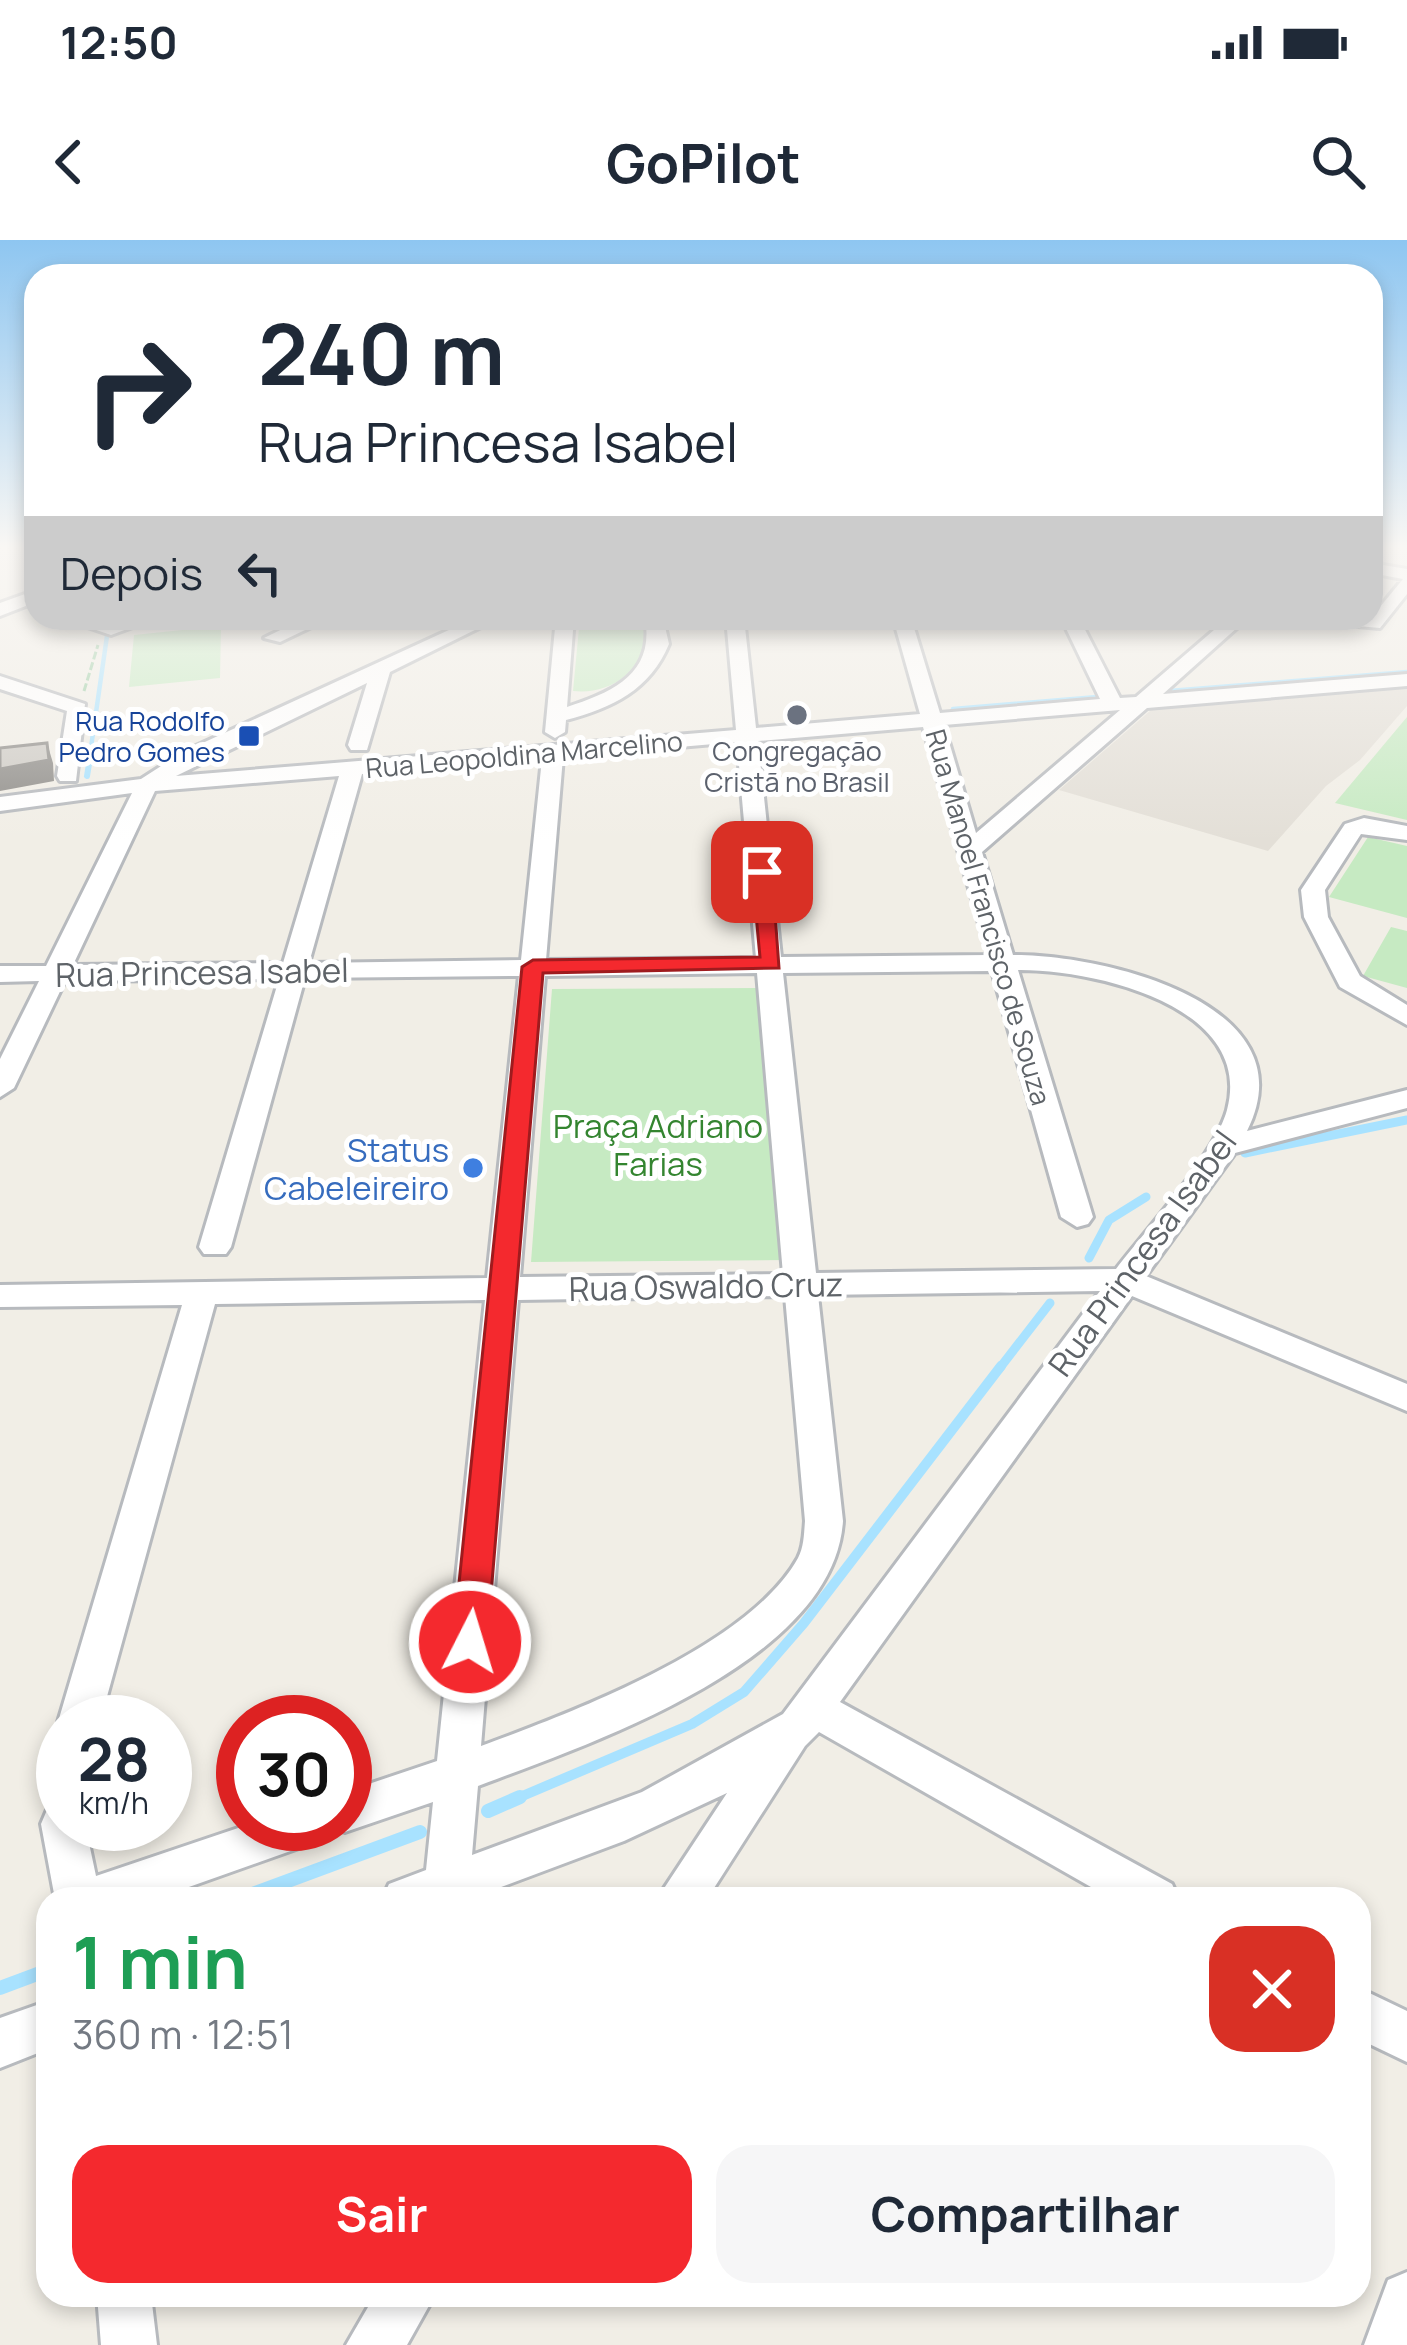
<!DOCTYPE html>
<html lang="pt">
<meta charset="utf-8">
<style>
body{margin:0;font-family:Manrope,sans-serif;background:#f6f6f7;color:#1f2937;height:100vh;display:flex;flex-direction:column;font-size:45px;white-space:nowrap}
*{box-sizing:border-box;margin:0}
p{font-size:39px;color:#747a83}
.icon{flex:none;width:66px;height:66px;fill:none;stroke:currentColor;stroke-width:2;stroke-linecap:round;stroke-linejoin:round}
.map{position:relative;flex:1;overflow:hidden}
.details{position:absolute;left:36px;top:1647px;width:1335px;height:420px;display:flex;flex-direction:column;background:#fff;border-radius:36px;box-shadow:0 6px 18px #0003}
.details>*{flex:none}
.top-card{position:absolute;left:24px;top:24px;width:1359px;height:366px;border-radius:36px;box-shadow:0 6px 18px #0003;background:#fff;color:#1f2937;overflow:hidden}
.speed{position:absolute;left:36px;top:1455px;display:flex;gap:24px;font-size:60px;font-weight:700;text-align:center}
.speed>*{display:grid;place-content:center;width:156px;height:156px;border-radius:50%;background:#fff;box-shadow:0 6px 18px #0003;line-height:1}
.speed small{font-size:30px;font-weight:400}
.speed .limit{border:18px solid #d22;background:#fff;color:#111}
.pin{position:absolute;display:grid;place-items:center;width:102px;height:102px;color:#fff;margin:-51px;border-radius:24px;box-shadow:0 6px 18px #0006}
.me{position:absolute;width:132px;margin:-66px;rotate:5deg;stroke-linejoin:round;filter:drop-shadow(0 0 9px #0008)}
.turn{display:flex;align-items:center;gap:42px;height:252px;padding:0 36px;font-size:54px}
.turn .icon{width:156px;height:156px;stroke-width:2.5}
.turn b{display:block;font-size:84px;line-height:102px}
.then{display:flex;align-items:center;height:114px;padding:0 36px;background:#0003;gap:24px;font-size:45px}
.round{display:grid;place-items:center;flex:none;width:126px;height:126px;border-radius:36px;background:#f6f6f7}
.headline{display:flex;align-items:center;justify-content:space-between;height:204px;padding:0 36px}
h1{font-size:72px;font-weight:700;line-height:90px;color:#1e9e55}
.button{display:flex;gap:24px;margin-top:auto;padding:24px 36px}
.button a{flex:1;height:138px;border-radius:36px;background:#f4292e;color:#fff;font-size:48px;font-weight:700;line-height:138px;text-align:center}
.button a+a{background:#f6f6f7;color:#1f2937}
.status{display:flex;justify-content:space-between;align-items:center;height:84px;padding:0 60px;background:#fff;direction:ltr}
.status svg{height:33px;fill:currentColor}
header{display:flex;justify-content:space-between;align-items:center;height:156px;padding:0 36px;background:#fff;font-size:54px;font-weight:700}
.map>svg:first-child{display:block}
.education{fill:#e3dfd7}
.green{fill:#c6eac2}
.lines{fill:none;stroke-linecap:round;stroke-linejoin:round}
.stream-far4{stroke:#a8e2ff;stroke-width:4.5}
.stream-far3{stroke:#a8e2ff;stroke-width:6}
.stream-far2{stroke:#a8e2ff;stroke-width:9}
.stream-far1{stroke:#a8e2ff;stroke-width:10}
.stream{stroke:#a8e2ff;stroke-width:14}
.minor-casing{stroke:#b7babe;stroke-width:6}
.path{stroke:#9ccda5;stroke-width:3;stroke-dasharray:8 3;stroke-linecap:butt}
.minor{fill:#fff;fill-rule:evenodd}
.shaded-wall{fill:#908e8a}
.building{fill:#cecbc5;stroke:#908e8a;stroke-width:3}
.route{fill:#f4292e;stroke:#9f1b1e;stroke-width:3}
.worship-dot{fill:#6b7280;stroke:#fff;stroke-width:4.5}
.transit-dot{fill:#1a4fb4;stroke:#fff;stroke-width:4.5}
.shop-dot{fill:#3f7fe0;stroke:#fff;stroke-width:4.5}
.labels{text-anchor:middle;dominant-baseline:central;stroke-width:10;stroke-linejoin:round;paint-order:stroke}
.far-transit-label{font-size:27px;fill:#164399;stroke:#fff;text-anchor:end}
.far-worship-label{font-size:27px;fill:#5b616d;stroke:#fff}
.far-street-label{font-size:27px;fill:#5e6368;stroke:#fff}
.street-label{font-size:33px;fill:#5e6368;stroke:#fff}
.park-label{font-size:33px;fill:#348530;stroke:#fff}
.shop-label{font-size:33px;fill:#366cbe;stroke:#fff;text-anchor:end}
</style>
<div class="status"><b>12:50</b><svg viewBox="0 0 49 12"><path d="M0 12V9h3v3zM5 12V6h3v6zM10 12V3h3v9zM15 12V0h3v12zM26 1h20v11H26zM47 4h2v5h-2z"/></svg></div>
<header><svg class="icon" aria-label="back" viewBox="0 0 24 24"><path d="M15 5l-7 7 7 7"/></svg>GoPilot<svg class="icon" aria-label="search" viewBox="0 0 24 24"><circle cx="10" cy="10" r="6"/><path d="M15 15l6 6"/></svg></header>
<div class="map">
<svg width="1407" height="2105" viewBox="0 0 1407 2105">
<rect width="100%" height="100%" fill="#f1eee6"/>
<path class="education" d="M1407,446v20l-47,54 -34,26 -58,65 -209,-61 92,-80z"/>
<path class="green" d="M580,378h63l6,18c-8,37 -40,59 -76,55z
M221,386l-1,52 -91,9 5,-52z
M1407,477v103l-72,-17z
M1368,597l39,9v72l-78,-21z
M1391,687l16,4v57l-44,-12z
M758,748l29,272 -256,2 21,-273z"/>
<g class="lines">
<path class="stream-far4" d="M1169,451l238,-19
M953,469l144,-12
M89,521l18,-125"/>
<path class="stream-far3" d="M87,536l3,-18"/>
<path class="stream-far2" d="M1245,913l162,-33
M1089,1018l20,-38 37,-23
M999,1129l51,-66"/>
<path class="stream-far1" d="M513,1560l179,-76 52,-32 60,-69 197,-257"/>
<path class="stream" d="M488,1571l32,-14
M239,1659l181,-67
M0,1748l48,-18"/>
<defs>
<path id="minor" d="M1371,323l36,6v25l-27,34 -68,-6 -2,-4h61l32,-39 -32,-6z
M36,350v12l-36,14v-13z
M61,378l50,5 46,-5 -46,17z
M305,378h25l-50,24 -16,-4z
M475,378h24l-109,54 -23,78h-16l-3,-5 19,-62 -191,93 560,-46 -10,-112h18l12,110 164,-14 -27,-96h18l29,95 160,-14 -39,-81h18l41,80 16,-1 92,-79h20l-85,76 244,-20v12l-260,22 -165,144 31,103c86,-1 299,47 234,176l160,-41v18l-172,45 -89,123 261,108v27l-275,-115 -292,406 332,182 7,15h-67l-293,-167 -14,14 -98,153h-50l70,-106 -103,48 -155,58h-87l7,-15 37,-14 7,-68 -88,30 -13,-5 -5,11 -172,61h-100l-14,-75 6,-14 16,-6v20h22l11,52 154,-52h95v-32l92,-31 48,-461 -270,4 -115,418h-37v11l-5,-11 124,-417 -182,2v-22l487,-7 32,-302 -214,2 -74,269 -5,7h-22l-5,-7 80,-268 -214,2 -51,107 -14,9v-38l39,-78 -39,1v-16h46l86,-173 -132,18v-14l141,-18 42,-27zM1120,470l-144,123 -32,-108zM923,487l65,228 -207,2 -23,-216zM737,502l19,216 -210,2 17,-203zM542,519l-21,201 -212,3 53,-189zM339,536l-56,187 -210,2 82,-174zM1018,730c73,-1 237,35 209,140 -12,44 -81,120 -111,159l-300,4 -33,-300 209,-2 69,246 16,10 11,-3 5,-7zM757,733l26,301 -263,3 25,-301zM1100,1051l-317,423 -141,78 -170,63 6,-69c112,-42 356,-124 365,-265l-25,-226zM785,1056l20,225c-1,12 -1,26 -7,37 -49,88 -224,154 -317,188l37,-446z
M556,378h18l-7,89c47,-15 88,-34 78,-89h18l6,26c-19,46 -57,64 -103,76l-1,12 -10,6 -10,-6z
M0,436l85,28 -9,77h-16l-3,-5 10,-65 -67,-22z
M1364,578l43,8v14l-46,-6 -36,56 3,27 32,59 47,29v20l-67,-38 -36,-70 -3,-27 44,-66z
M1359,1748l48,23v51l-48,-23z
M48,1761v48l-48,19v-50z
M1407,2032v73h-43l24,-65z
M97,2055h54l6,50h-56z
M375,2055h60l-28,50h-61z"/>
</defs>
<use href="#minor" class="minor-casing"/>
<path class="path" d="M84,451l14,-46"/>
<use href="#minor" class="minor"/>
</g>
<path class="shaded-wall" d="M47,503l6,20 1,18 -54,10v-22z"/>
<path class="building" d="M47,503l2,17 -49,9v-21z"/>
<linearGradient id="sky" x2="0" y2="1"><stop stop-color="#8ec6f1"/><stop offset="0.51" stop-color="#f9f7f4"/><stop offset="1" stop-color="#f9f7f4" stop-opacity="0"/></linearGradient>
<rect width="1407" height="602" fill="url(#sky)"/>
<path class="route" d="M762,626l10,6 7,96 -236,5 -56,669 -5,10 -12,4 -12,-4 -5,-10 69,-675 11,-7 227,-3 -8,-85z"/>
<circle class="worship-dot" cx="797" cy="475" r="12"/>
<rect class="transit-dot" x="237" y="484" width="24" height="24" rx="6"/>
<circle class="shop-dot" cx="473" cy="928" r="12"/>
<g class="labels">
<g class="far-transit-label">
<text x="225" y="480">Rua Rodolfo<tspan x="225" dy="31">Pedro Gomes</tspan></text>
</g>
<g class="far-worship-label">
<text x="797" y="510">Congregação<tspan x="797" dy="31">Cristã no Brasil</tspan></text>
</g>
<g class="far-street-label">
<text transform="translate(524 514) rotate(-5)">Rua Leopoldina Marcelino</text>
<text transform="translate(989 677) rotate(74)">Rua Manoel Francisco de Souza</text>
</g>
<g class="street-label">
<text transform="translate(202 732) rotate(-1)">Rua Princesa Isabel</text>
<text transform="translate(1142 1013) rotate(-54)">Rua Princesa Isabel</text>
<text transform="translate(706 1046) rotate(-1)">Rua Oswaldo Cruz</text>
</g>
<g class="park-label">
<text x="658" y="885">Praça Adriano<tspan x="658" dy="38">Farias</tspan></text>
</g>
<g class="shop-label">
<text x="449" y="909">Status<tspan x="449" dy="38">Cabeleireiro</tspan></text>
</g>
</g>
</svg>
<div class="speed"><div>28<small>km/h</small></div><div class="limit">30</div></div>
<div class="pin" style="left:762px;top:632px;background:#d93025"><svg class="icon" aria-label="arrive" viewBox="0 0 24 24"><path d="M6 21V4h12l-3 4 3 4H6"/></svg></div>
<svg class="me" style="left:470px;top:1402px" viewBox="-20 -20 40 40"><circle r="17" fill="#f4292e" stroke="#fff" stroke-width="3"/><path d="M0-11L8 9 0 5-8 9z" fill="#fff"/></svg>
<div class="top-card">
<div class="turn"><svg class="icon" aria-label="right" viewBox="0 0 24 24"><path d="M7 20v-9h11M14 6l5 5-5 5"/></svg><div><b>240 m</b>Rua Princesa Isabel</div></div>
<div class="then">Depois<svg class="icon" aria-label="left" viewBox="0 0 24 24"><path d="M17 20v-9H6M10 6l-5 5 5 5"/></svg></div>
</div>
<section class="details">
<div class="headline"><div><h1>1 min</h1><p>360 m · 12:51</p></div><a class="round" style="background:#d93025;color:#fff"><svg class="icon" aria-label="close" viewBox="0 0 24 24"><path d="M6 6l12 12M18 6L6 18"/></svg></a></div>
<div class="button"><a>Sair</a><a>Compartilhar</a></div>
</section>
</div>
